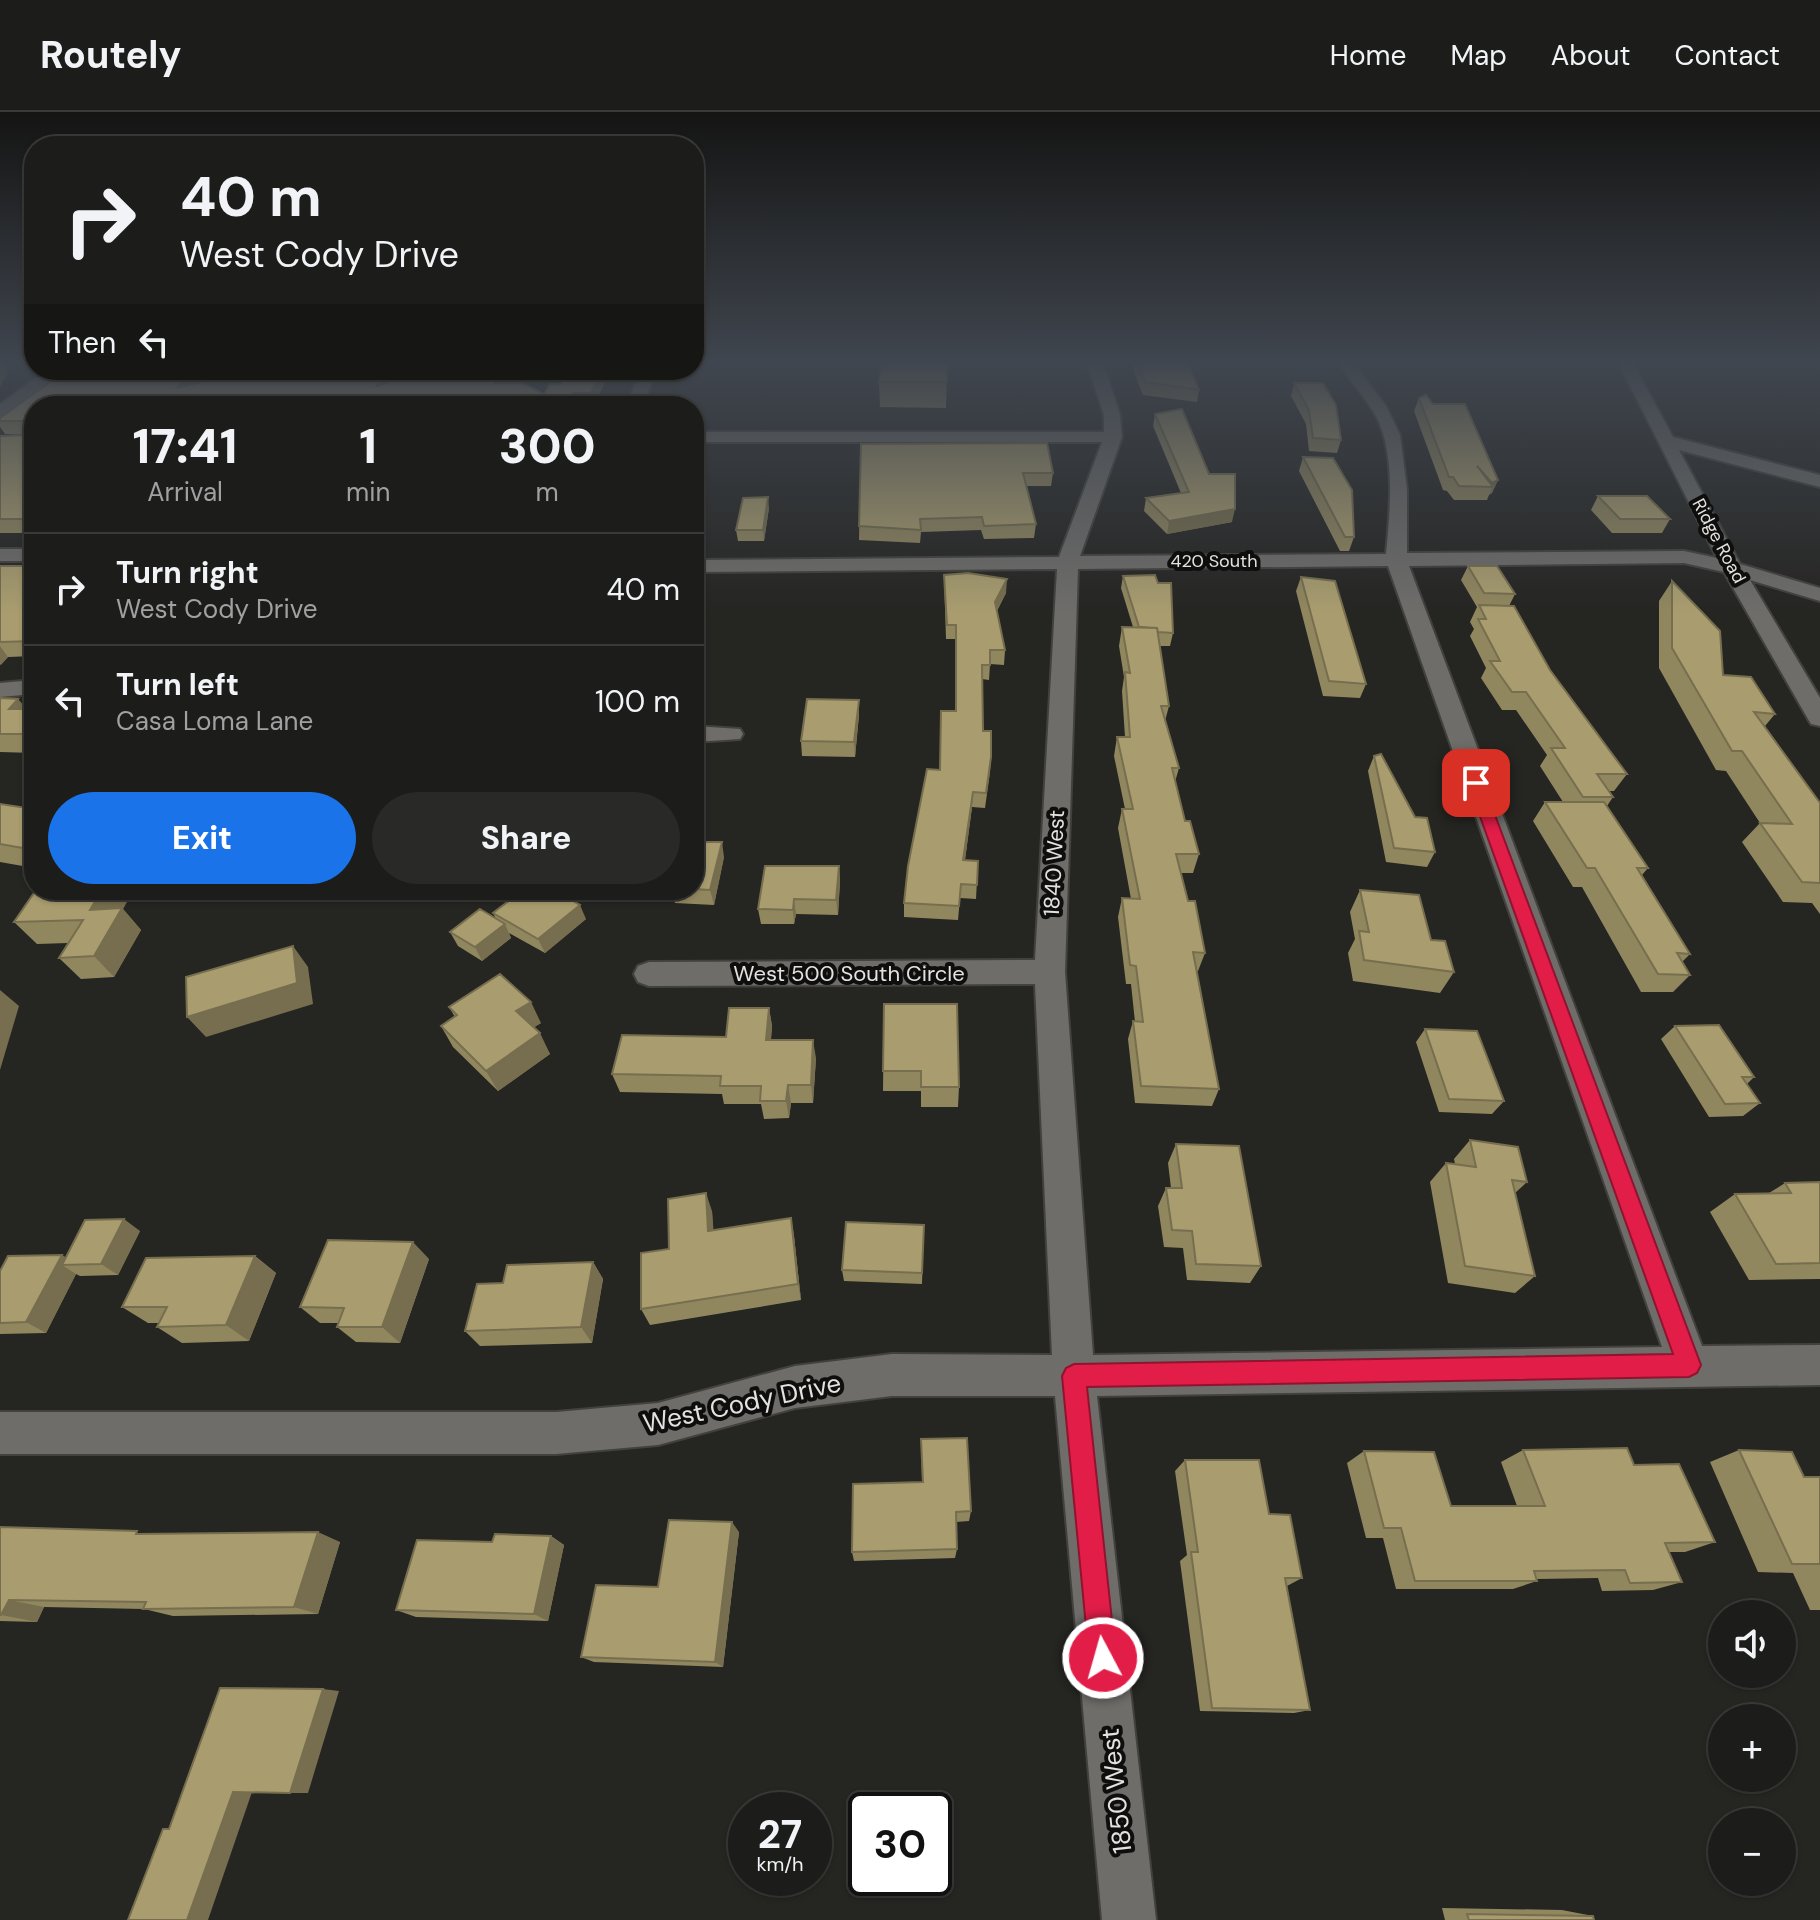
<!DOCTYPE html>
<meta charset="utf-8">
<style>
body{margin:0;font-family:"DM Sans",sans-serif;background:#292927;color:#f1f3f6;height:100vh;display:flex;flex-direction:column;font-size:30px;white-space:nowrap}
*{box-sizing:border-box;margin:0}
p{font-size:26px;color:#a0a1a2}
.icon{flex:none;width:44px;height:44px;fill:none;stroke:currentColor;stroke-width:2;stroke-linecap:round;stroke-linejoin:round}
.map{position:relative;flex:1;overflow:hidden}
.side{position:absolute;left:24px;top:284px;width:680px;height:504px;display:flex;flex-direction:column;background:#1c1c1a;border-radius:32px;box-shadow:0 2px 6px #0004,0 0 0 2px #3a3a39}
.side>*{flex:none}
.hud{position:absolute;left:24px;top:24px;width:680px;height:244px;border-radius:32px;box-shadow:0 2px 6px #0004,0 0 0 2px #3a3a39;background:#1c1c1a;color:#f1f3f6;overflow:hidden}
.tools{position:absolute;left:1708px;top:1488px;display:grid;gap:16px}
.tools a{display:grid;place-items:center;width:88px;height:88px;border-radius:50%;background:#1c1c1a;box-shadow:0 2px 6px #0004,0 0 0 2px #3a3a39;font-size:40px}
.speed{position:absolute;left:728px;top:1680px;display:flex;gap:16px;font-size:40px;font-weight:700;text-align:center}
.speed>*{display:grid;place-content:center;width:104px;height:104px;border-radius:50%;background:#1c1c1a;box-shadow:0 2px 6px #0004,0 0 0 2px #3a3a39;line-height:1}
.speed small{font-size:20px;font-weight:400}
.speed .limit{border:4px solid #111;border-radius:12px;background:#fff;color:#111}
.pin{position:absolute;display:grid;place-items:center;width:68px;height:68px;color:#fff;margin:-34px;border-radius:16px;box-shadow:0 4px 12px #0006}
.me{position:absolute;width:88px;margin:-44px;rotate:354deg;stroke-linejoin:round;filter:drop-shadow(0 0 6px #0008)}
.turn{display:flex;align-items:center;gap:28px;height:168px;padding:0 24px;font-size:36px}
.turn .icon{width:104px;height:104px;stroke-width:2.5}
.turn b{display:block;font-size:56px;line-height:68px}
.then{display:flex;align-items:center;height:76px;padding:0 24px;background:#0003;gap:16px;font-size:30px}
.eta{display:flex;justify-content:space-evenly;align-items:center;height:136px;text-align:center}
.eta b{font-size:48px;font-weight:800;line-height:56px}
.cta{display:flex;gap:16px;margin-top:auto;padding:16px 24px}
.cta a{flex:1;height:92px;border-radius:48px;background:#1a73e8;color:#fff;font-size:32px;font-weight:800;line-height:92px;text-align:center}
.cta a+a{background:#292927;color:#f1f3f6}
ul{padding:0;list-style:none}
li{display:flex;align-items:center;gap:24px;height:112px;padding:0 24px;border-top:2px solid #3a3a39}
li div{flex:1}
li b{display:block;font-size:30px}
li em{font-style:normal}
header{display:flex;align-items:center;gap:48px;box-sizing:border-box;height:112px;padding:0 40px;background:#1c1c1a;border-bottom:2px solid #3a3a39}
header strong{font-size:38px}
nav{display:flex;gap:44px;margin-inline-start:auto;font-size:28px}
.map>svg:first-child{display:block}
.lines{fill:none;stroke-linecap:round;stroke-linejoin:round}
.minor-casing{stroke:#42413e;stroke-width:4}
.minor{fill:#6e6d6a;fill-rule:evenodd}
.wall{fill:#91875f}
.shaded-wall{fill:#766e4e}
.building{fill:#a99d6f;stroke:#766e4e;stroke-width:2}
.route{fill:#e11d48;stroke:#92132f;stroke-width:2}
.labels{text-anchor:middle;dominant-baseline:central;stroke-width:8;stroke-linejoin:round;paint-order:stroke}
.far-street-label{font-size:18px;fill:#e3e2e0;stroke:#0e0e0d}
.street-label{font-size:22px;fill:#e3e2e0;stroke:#0e0e0d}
.near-street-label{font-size:26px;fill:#e3e2e0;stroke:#0e0e0d}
</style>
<header>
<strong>Routely</strong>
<nav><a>Home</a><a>Map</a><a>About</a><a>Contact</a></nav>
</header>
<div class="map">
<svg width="1820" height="1808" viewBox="0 0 1820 1808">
<rect width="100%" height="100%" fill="#252522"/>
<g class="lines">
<defs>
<path id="minor" d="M1086,248h16l18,55 2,22 -42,119 306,-2c4,-42 10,-100 -10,-138 -11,-20 -28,-37 -40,-56h15l35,46 14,29 7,54v64l277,-2 33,7 -100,-198h14l42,77 147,38v12l-141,-37 61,114 80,24v13l-70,-21 70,118v28l-9,-2 -3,-5 -84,-147 -40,-9 -275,3 293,780 118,-1v40l-723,11 59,524h-54l-47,-524h-163l-97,12 -137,37 -102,9h-556v-42h556l102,-9 137,-37 97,-12 160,1 -17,-371 -386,2 -11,-4 -4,-8 4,-8 11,-4 386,-2 22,-391 -363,3v-12l365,-3 43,-115h-408v-10h410v-17zM1388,454l274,781 -569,8 -28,-383 13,-403z
M47,258h18l-65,47v-13z
M640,258h16l-13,36h-16z
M0,437h34v12h-34z
M34,568v14l-34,3v-14z
M694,614l46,3 3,5 -3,5 -46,3z"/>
</defs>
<use href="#minor" class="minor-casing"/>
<use href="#minor" class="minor"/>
</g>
<path class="wall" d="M947,248l-1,48 -66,-1 -1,-25z
M1135,248h52l12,30 -2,12 -54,-7 -10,-25z
M67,258h150l-13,11 46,-11h152l-7,10 110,3 39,11 17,-10 49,-14 -16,36h-560v127h-34v-97l28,-1 -23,-1 -5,-7v-9z
M1294,271l47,57 -4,13 -28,-2 -3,-27 -15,-28z
M1419,286l14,6 65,76 -6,13 -3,2 -2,5h-33l-7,-9 -4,-1 -29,-79z
M1155,302l54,60 23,48 -65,12 -23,-23 2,-13 35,-5 -28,-67z
M861,332l192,29 -2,13h-25l10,38 -2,14 -50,1 -3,-9 -60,2 -1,11 -61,-3z
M1303,345l51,80 -5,14h-9l-41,-80z
M1598,384l72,23 -8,14h-50l-21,-23z
M769,396l-5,33h-26l-2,-11z
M0,454h34v90l-26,1 -8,8z
M1468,454l47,28 -6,12 41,64 77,104 -13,17h-5l4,6 -6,9 41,62 -6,7 48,79 -8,8 8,13 -17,17h-32l-59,-105h-9l-40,-66 12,-19h18l-23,-36 7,-11 -31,-45h-14l-21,-32 5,-10 -16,-32 4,-7 -4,-7 7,-15 -16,-27z
M944,463l62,18 -9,18 8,39 -1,15 -14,-1 -1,16 -7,-1 1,52 8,26 -1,15 -5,36 -13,-1 -7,53 13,1 -2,38 -16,-1 -2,22 -54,-3v-14l51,-192 1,-72h-10z
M1123,464l50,57 -3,13h-10l9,60 -4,15 14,47 -4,14 10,39 14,33 -6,19h-12l7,28 17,52 -7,18h-1l22,118 -7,17 -77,-3 -7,-64 5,-18 2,1 -4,-38h-5l-8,-67 4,-19 9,1 -13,-71 4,-19h3l-11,-53 3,-19h8l-3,-46 2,-14 -5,-31 3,-19h11l-12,-39z
M1301,465l65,107 -6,14 -37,-2 -27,-105z
M1672,469l51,94 52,39 -10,12 55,77v111l-8,-11 -29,-1 -41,-60 18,-19 -34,-52 -10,-1 -57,-102v-67z
M0,586l27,11h7v44l-34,-1z
M859,603l-4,42 -53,-1 -1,-15z
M1374,644l61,96 -8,15 -41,-5 -18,-91z
M0,692l34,5v59l-34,-6z
M724,745l-10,48 -39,-2 -2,-7 -34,-1 -1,-5h56z
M839,754l1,15 -2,34 -42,-1 -2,10h-33l-3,-15z
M1360,778l71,50 23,32 -14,21 -87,-12 -5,-28 7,-14 -5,-27z
M123,797l18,21 -27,47 -33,2 -22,-21 9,-15 -31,1 -23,-22z
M493,801l93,6 -41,34 -36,-20 2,5 -29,23 -24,-15 -8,-14 46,-13z
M884,892l75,83 -1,20h-37v-16h-38z
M449,895l92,16 -7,4 16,27 -52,37 -45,-44 -12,-21 14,-9z
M769,896l3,18 -1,14 45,18 -3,45h-22l-2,15 -25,1 -3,-15h-37l-2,-10 -102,-2 -8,-18 114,-37z
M1675,914l79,51 -7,7 13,19 -17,13 -34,1 -48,-78z
M1425,917l79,72 -12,13 -53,-2 -23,-70z
M1470,1028l57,42 -12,11 20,83 -20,17 -67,-10 -18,-101 16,-19 9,1 -1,-5z
M1176,1032l85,122 -11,17 -63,-3 -4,-32 -19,-1 -6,-41 8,-18h5l-3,-25z
M1820,1070v97l-71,1 -39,-68 25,-18 34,-1 16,-10z
M712,1099l1,19 78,-12 3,18 7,64 -151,25 -9,-16 28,-60z
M924,1113l-2,59 -78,-3 -2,-11z
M140,1119l-22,44 -38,1 -4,-2 -30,59 -46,1v-63l66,-14z
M255,1144l21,17 -27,68 -67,2 -25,-16 3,-4h-12l-26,-16z
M429,1147l-29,84 -44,-1 -19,-15 1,-4h-18l-20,-16z
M593,1150l10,17 -11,64 -112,3 -15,-15 38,-48z
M921,1327l50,72 -2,10 -13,1 1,27 -2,9 -101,3 -2,-9 70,-70z
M1523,1338l111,15 81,77 -30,10h-16l13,30 -29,8 -51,1 -4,-13 -61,1v2l-24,8h-117l-13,-51h-17l-19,-75 17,-12 87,55h66l-16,-44z
M1739,1338l65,27h16v133h-10l-17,-37 -35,-1 -48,-110z
M1185,1348l84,54 33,64 -15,8 23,124 -16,3 -94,-2 -20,-150 7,-6 -12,-84z
M0,1415l148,7 192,8 -22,72 -145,2 -29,-7 -100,-2 -7,15 -37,-1z
M739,1420l-16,135 -129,-5 -13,-5 77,-70z
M551,1424l13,9 -16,76 -132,-4 -20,-7 96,-68z
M1442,1796l120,2 31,6 1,4h-149z"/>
<path class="shaded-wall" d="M0,248l9,11 -9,16z
M196,258h21l-35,31 -6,-13z
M388,258h14l-21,28 -4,-12z
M602,258h8l-16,36 -3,-13z
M502,261l4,13 -11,-3z
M573,281l3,13h-11z
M1498,368l-6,13 -3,2 4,-8h-2l1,-4z
M768,385l1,11 -5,33 -1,-11z
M1235,397l-3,13 -65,12 2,-13z
M1007,467l-1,14 -12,23 1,-14z
M0,534l8,11 -7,8 -1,-2z
M18,587l16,18 -25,-8z
M859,588v15l-4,42 -1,-15z
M973,680l-1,15 -9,68v-15z
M722,730l2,15 -10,48 -4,-15z
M839,754l1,15 -2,34 -2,-15z
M102,778h32l-11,19 18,21 -27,47 -20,-21 -4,-46z
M794,787l2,15 -2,10 -1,-14z
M580,793l6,14 -41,34 -7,-14z
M505,812l6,14 -29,23 -7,-14z
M293,834l15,21 5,37 -107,33 -19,-20z
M0,878l19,16 -19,64z
M531,890l10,21 -14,9 -11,-21z
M769,896l3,18 -3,33 -3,-19z
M540,921l10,21 -52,37 -12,-20z
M813,928l3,18 -3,45 -2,-18z
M788,973l3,18 -2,15 -3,-17z
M706,1081l6,18 3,38 -7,-18z
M791,1106l3,18 7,64 -3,-16z
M124,1107l16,12 -22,44 -17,-11z
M413,1130l16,17 -29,84 -18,-16z
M62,1143l15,9 -15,1 14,9 -30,59 -20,-11z
M255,1144l21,17 -27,68 -23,-16z
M593,1150l10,17 -11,64 -11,-16z
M732,1410l7,10 -16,135 -8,-5z
M318,1420l22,10 -22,72 -24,-7z
M551,1424l13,9 -16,76 -14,-7z
M9,1488l35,7 -7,15 -36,-7z
M323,1577l16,2 -31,102h-18z
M233,1680h19l-44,128h-21z"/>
<path class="building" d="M882,248h65v22h-68z
M1136,248h51l12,30 -54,-8z
M67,258h129l-20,18 74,-18h138l-11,16 52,-16h66l7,3 -7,10h27l22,11 6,-10h11l8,-14h33l-11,23h-18l-8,13h-531v113h-34v-83l28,-1v-14h-28v-3z
M1294,271h29l13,22 5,35 -28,-2 -4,-28z
M1426,283l7,9h32l33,76 -6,3 -15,-17 16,21 -34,-1 -6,-9h-4l-30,-79z
M1182,297l27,65h26v35l-66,12 -23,-23 43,-6 -34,-78z
M1047,331l6,30h-30l13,51 -52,2 -2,-9 -62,2 1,11 -62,-4 2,-82z
M1303,345l30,1 19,32 2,47h-9z
M1598,384h49l23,23h-50z
M768,385l-5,33h-27l7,-32z
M0,454h34v75l-34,1z
M1468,454h29l18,28 -31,-1z
M968,461l39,6 -12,23 10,48h-15v15h-8l1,66h8v26l-5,36 -13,-1 -10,68 15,1 -1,24 -16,-1 -2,22 -55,-3 4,-37 19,-97 13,1 1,-59h15v-86h-9l-3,-50z
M1155,463l3,8h13l2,50 -15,-1 -1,-4 -18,-1 -16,-51z
M1301,465l34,4 31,103 -37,-3z
M1672,469l48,50 3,44 28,2 24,37 -21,-2 66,91v80l-18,-1 -42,-59 32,1 -50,-73h-10l-60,-103z
M1479,493l35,1 36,64 77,104h-30l16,23h-30l-32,-49h14l-39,-56h-14l-22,-31h10l-22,-42h8z
M1122,515l35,1 12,78h-8l18,62h-7l13,53h5l9,33h-23l12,47h7l10,52 -12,-1 26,137 -78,-3 -8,-65 10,1 -7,-56 -6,-1 -8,-67 18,1 -18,-90h11l-16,-72h13l-5,-65 5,1z
M0,586l18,1 -9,10h25v25h-34z
M807,587l52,1 -5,42 -53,-1z
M1381,642l34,63 12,1 8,34 -41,-4 -20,-92z
M1545,690h59l44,66h-11l53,86 -13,-1 13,22 -32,-1 -63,-106h-8z
M0,692l34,5v41l-34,-6z
M694,730h28l-12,48 -16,-1z
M765,754h74l-3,34 -42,-1 -1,11 -35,-1z
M36,778h66l-12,20 32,-2 -28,48 -35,2 24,-38 -69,2z
M523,778h31l26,15 -42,34 -45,-26z
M1360,778l59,5 12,45 14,1 9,31 -90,-12 -5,-29 10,1z
M480,797l25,15 -30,23 -25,-15z
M293,834l4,37 -110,34 -1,-40z
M500,862l31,28 -15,9 24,22 -54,38 -45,-45 16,-11 -8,-8z
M884,892h73l2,83h-38v-16h-38z
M729,896h40l-3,32h47l-2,45h-23l-2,16h-26l1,-15h-41l1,-10 -109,-2 10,-39 104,2z
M1719,913l35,52h-12l18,26 -35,1 -50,-78z
M1425,917l52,2 27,70 -55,-2z
M1470,1028l48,7 9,35 -15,-2 23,96 -70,-10 -19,-103 30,4z
M1176,1032l63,2 22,120 -65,-2 -4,-33 -20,-1 -6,-42h16z
M1820,1070v81l-44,1 -41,-70 56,-1 -6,-10z
M706,1081l2,38 83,-13 7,66 -157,25v-56l28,-4 -1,-50z
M124,1107l-23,45 -39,1 23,-45z
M846,1110l78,3 -2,48 -80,-3z
M328,1128l85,2 -31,85h-45l7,-19 -44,-1z
M62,1143l-36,67 -26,1v-52l8,-15z
M255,1144l-29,69 -69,2 10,-20h-45l24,-49z
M593,1150l-12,65 -116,4 12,-47 26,-1 4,-18z
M967,1326l4,73 -15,1 1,37 -105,3 1,-68 70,-2 -2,-43z
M1627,1336l7,17 45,-1 36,78 -50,1 17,39 -52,1 -5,-13 -91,1 3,10h-122l-14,-53h-17l-20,-77 70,1 17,54h94l-22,-56z
M1739,1338l53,2 12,25h16v87h-28z
M1185,1348h74l10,54 21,1 12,63h-17l25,132 -98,-2 -21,-156h7z
M669,1408l63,2 -17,140 -134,-5 15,-72 62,2z
M0,1415l137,4 -1,3 182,-2 -24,75 -151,2 3,-7 -137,-2 -8,15h-1z
M495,1422l56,2 -17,78 -138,-4 21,-70 75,2z
M220,1576l103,1 -33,104 -57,-1 -46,128h-59l35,-91h6z
M1467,1802l126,2 1,4h-125z"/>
<linearGradient id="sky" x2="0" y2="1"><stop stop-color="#141413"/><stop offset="0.5" stop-color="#40464f"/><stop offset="1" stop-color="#40464f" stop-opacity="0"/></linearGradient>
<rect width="1820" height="501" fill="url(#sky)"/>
<path class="route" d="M1476,666l7,5 218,582 -4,8 -8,4 -602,10 29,271 -4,10 -9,4 -10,-4 -4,-10 -27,-282 4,-8 8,-4 599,-10 -205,-571z"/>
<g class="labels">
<g class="far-street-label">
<text transform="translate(1719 429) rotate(62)">Ridge Road</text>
<text x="1214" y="449">420 South</text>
</g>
<g class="street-label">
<text transform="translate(1054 751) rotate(-87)">1840 West</text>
<text x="849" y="861">West 500 South Circle</text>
</g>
<g class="near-street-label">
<text transform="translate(742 1291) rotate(-12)">West Cody Drive</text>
<text transform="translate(1116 1679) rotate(-96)">1850 West</text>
</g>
</g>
</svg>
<div class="tools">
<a><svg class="icon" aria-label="sound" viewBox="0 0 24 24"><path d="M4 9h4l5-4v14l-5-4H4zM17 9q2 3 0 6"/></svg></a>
<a>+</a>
<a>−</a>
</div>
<div class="speed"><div>27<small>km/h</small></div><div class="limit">30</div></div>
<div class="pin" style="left:1476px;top:671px;background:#d93025"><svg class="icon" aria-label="arrive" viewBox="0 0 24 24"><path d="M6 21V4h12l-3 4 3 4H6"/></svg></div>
<svg class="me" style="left:1103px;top:1546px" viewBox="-20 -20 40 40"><circle r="17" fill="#e11d48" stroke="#fff" stroke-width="3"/><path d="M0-11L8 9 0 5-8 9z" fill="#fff"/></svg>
<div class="hud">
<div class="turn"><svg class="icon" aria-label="right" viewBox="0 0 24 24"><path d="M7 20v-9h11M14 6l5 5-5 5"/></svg><div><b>40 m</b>West Cody Drive</div></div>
<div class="then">Then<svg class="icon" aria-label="left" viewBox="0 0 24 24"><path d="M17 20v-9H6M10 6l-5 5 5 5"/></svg></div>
</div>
<section class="side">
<div class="eta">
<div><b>17:41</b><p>Arrival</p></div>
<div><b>1</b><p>min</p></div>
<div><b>300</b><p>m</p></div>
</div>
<ul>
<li><svg class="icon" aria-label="right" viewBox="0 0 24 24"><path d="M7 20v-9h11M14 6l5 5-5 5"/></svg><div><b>Turn right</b><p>West Cody Drive</p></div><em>40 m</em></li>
<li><svg class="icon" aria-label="left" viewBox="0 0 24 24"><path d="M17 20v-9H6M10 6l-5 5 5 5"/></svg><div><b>Turn left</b><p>Casa Loma Lane</p></div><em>100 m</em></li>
</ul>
<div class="cta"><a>Exit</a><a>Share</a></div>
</section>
</div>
